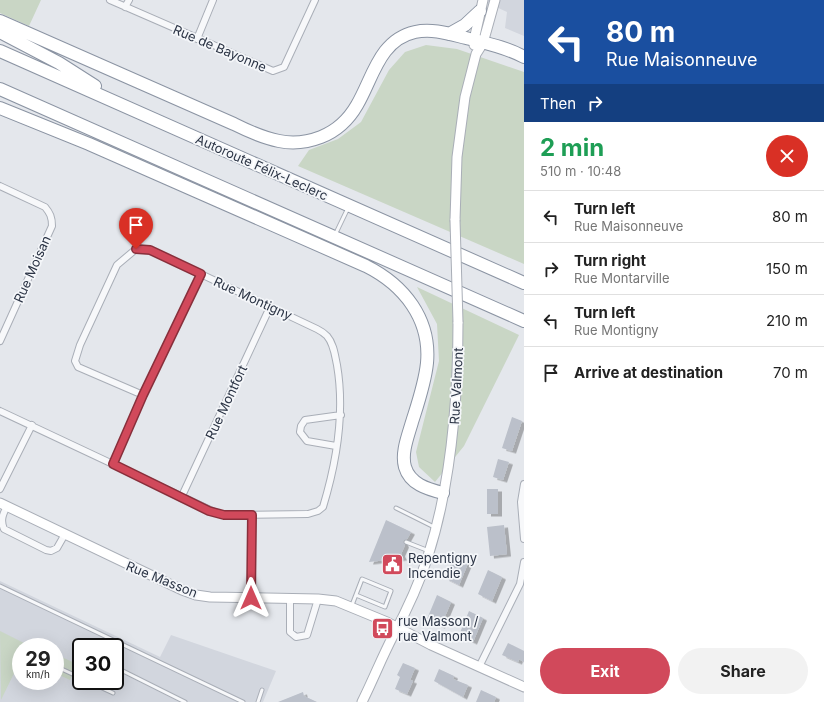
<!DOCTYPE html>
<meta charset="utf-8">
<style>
body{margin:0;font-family:Inter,sans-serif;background:#f2f2f2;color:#222;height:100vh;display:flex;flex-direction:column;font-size:15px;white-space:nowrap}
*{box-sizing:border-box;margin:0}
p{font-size:13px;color:#767676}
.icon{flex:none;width:22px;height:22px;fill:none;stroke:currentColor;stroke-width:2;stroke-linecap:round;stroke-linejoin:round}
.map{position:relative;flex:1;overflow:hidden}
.drawer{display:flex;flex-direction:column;background:#fff;width:300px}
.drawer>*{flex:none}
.banner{background:#1a4fa0;color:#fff;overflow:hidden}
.speed{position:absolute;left:12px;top:638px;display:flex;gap:8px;font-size:20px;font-weight:700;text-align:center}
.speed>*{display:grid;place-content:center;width:52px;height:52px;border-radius:50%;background:#fff;box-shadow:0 4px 16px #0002;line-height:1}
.speed small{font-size:10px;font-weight:400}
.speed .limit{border:2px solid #111;border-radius:6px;background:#fff;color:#111}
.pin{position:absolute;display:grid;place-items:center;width:34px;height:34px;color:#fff;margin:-41px -17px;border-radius:50% 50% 50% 0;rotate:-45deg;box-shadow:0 0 4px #0007}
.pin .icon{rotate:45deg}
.me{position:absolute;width:44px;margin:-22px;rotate:0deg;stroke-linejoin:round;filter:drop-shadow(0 0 3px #0008)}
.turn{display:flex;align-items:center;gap:14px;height:84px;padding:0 16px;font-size:18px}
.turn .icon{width:52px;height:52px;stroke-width:2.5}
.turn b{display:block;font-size:28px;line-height:34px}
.then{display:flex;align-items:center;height:38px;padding:0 16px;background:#0003;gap:8px;font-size:15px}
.round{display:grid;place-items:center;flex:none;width:42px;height:42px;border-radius:21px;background:#f2f2f2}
.headline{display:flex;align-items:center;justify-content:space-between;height:68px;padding:0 16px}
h1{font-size:24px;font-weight:700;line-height:30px;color:#1e9e55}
.action{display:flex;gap:8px;margin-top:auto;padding:8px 16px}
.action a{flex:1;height:46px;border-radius:24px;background:#d1495b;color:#fff;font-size:16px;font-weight:700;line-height:46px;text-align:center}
.action a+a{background:#f2f2f2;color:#222}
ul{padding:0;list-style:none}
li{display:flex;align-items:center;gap:12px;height:52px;padding:0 16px;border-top:1px solid #e0e0e0}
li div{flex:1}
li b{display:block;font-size:15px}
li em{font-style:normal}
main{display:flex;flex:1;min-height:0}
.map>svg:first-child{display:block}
.built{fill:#d2d6de;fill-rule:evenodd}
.green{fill:#c9d6c5}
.building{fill:#bbc0ca;filter:url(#shadow)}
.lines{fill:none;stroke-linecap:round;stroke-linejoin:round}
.lane-casing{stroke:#a9aeb7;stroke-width:5}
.street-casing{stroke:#a9aeb7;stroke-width:8}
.secondary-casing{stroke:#a9aeb7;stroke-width:11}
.highway-casing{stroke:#8b94a3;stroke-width:14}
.lane{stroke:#f7f8fa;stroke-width:3}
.street{stroke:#f7f8fa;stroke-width:6}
.secondary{stroke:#fff;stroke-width:9}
.highway{stroke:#fff;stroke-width:12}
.secondary-bridge-casing{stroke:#a9aeb7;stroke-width:11;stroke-linecap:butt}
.secondary-bridge{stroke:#fff;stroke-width:9}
.route-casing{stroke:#882f3b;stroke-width:10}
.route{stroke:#d1495b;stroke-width:7}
.labels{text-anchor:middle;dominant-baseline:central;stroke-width:3.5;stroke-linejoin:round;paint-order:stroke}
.street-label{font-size:13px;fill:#2b3445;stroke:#f4f6f9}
.poi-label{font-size:13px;fill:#2b3445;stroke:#f4f6f9;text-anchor:start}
</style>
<main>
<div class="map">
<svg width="524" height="702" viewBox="0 0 524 702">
<defs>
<filter id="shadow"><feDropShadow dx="4" dy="2.5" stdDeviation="0" flood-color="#0004"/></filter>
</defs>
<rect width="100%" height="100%" fill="#e4e7ec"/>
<path class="built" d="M481,0h43v36l-19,-8 2,-16z
M0,581l160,76 11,-22 105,36 -13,31h-263zM21,647h34v34h-34zM81,647h34v34h-34z"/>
<path class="green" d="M0,0h41l-12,26 -29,-13z
M426,45l31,4 67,23v192l-226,-98 11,-16 29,-11 23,-17 28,-52 16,-18z
M417,287l102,48 -55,111 -29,36 -16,-15 -3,-15 23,-91 -2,-37z
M0,631l28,14 -1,2h-6v12l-20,41z
M55,654l22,10 -7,16 -15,-7z"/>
<path class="building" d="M512,417l10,4 -10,30 -10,-3z
M498,459l11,3 -6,18 -10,-3z
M487,489h11v25h-11z
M386,520l25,12 -4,7 -4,2 2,4 -4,9 2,4 -7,1 -1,10 -6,-1 1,-7 -3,-1 -18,2z
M504,525l3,29 -17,2 -3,-29z
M455,554l14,7 -10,24 -14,-7z
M488,570l14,7 -10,24 -14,-7z
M437,595l14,7 -10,24 -14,-7z
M469,611l14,7 -10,24 -14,-7z
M508,643l16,8v11l-5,-3 -1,3 -16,-7z
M403,663l12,5 -5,12 3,1 -6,13 -12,-5 5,-12 -3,-2z
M439,669l15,7 -1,3 15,6 -5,12 -29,-16z
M481,690l15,7 -2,5h-18z
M303,692l1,4 13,6h-39z"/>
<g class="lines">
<defs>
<path id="lane" d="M335,235l13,-27
M396,508l40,20
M406,542l23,9
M0,586l243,116
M352,605l10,-26 29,12 -6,16 -29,-12
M55,666l26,12
M115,667l70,35
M87,681l26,12
M258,702l4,-12"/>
<path id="street" d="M110,0l163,71 11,-4 31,-67
M125,7l4,-7
M197,39l16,-39
M0,186l45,21c5,6 7,10 7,19l-52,115
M0,411l217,102 7,2 84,-1 10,-3 5,-4c14,-46 22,-95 14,-142 -2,-9 -3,-21 -10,-29 -2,-2 -6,-5 -10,-7l-167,-79 -14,-1 -19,16 -37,80 -5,16 3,6 65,28
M336,446l-29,-5 -7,-9 1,-6 4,-6 36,-5
M113,464l30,-69 58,-121
M524,484l-3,18 3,37
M0,489l32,-64
M181,498l89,-191
M7,506c-4,8 -7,14 -3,23l42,21 5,1 6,-3 8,-14
M251,598l1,-83
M290,599v33l6,5 11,-2 11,-36
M479,667l41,-83 4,-22"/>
<path id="secondary" d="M474,45v-5l9,-40
M455,220l2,-63 8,-60 11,-43 7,-11 12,-43
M0,503l182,87 14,5 14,2 108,2 18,2 51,21 44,23 93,42
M362,702c11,-22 20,-45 31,-66 14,-26 26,-52 35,-80 24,-75 30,-156 30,-234"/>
<path id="highway" d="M0,21l234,103c14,7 30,14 45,17 14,3 29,1 42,-4 15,-6 28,-18 36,-32 16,-27 22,-65 58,-73 17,-4 35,2 51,6 19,5 40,9 58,19
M0,32l59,31 36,23
M449,34l16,-9 15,-14
M0,51l524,232
M0,89l524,232
M0,108l89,36 277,122c38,19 65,53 61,97 -2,20 -9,40 -15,59 -4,14 -11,31 -7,45 5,17 22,22 38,26"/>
</defs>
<use href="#lane" class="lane-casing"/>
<use href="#street" class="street-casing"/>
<use href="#secondary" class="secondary-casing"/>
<use href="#highway" class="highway-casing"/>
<use href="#lane" class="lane"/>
<use href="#street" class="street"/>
<use href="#secondary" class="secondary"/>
<use href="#highway" class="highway"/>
<defs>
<path id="secondary-bridge" d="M455,220l3,102"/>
</defs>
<use href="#secondary-bridge" class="secondary-bridge-casing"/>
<use href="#secondary-bridge" class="secondary-bridge"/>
</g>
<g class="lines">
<defs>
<path id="route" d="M136,249l14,1 51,24 -58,121 -30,69 96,47 15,4h28l-1,83"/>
</defs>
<use href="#route" class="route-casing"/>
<use href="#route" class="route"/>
</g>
<defs>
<symbol id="civic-square" viewBox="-11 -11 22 22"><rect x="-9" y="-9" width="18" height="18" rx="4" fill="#d1495b" stroke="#f4f6f9"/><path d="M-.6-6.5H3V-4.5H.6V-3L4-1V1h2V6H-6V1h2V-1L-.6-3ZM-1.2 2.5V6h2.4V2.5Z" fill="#fff"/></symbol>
<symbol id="bus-square" viewBox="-11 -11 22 22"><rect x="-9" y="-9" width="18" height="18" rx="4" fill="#d1495b" stroke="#f4f6f9"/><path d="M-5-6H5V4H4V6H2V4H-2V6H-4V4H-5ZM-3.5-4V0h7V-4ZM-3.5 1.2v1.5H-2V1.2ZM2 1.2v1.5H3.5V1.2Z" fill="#fff"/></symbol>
</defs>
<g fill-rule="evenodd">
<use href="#civic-square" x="380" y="552" width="25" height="25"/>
<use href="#bus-square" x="370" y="616" width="25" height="25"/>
</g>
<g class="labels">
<g class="street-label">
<text transform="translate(220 48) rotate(23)">Rue de Bayonne</text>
<text transform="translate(262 167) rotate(24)">Autoroute Félix-Leclerc</text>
<text transform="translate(32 269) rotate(-66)">Rue Moisan</text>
<text transform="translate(253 298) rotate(25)">Rue Montigny</text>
<text transform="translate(456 386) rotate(-87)">Rue Valmont</text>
<text transform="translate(226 402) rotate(-65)">Rue Montfort</text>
<text transform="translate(162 579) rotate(22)">Rue Masson</text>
</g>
<g class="poi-label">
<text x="408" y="558">Repentigny<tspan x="408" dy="15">Incendie</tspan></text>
<text x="398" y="621">rue Masson /<tspan x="398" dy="15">rue Valmont</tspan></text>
</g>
</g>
</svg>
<div class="speed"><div>29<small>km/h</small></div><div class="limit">30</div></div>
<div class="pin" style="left:136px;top:249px;background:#d93025"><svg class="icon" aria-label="arrive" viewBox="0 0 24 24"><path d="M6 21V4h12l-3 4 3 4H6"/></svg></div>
<svg class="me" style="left:251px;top:598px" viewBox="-20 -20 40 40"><path d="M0-17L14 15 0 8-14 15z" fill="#d1495b" stroke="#fff" stroke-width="4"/></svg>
</div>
<section class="drawer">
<div class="banner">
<div class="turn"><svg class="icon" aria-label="left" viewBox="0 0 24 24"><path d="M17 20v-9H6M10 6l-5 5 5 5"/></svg><div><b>80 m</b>Rue Maisonneuve</div></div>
<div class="then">Then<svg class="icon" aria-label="right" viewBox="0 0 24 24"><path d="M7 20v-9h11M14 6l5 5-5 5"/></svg></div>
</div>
<div class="headline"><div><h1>2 min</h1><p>510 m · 10:48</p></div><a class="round" style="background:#d93025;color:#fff"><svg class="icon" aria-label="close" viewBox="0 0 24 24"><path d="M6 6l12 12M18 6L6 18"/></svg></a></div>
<ul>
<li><svg class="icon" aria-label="left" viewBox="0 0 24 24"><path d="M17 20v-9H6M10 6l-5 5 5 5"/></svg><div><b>Turn left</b><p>Rue Maisonneuve</p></div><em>80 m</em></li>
<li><svg class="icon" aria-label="right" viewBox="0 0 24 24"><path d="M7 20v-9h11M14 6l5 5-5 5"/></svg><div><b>Turn right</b><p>Rue Montarville</p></div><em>150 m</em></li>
<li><svg class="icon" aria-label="left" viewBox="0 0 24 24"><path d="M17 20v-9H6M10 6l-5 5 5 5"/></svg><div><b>Turn left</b><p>Rue Montigny</p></div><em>210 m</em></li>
<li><svg class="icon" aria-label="arrive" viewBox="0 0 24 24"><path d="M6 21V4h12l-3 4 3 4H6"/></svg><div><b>Arrive at destination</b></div><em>70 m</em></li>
</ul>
<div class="action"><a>Exit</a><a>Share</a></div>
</section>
</main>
